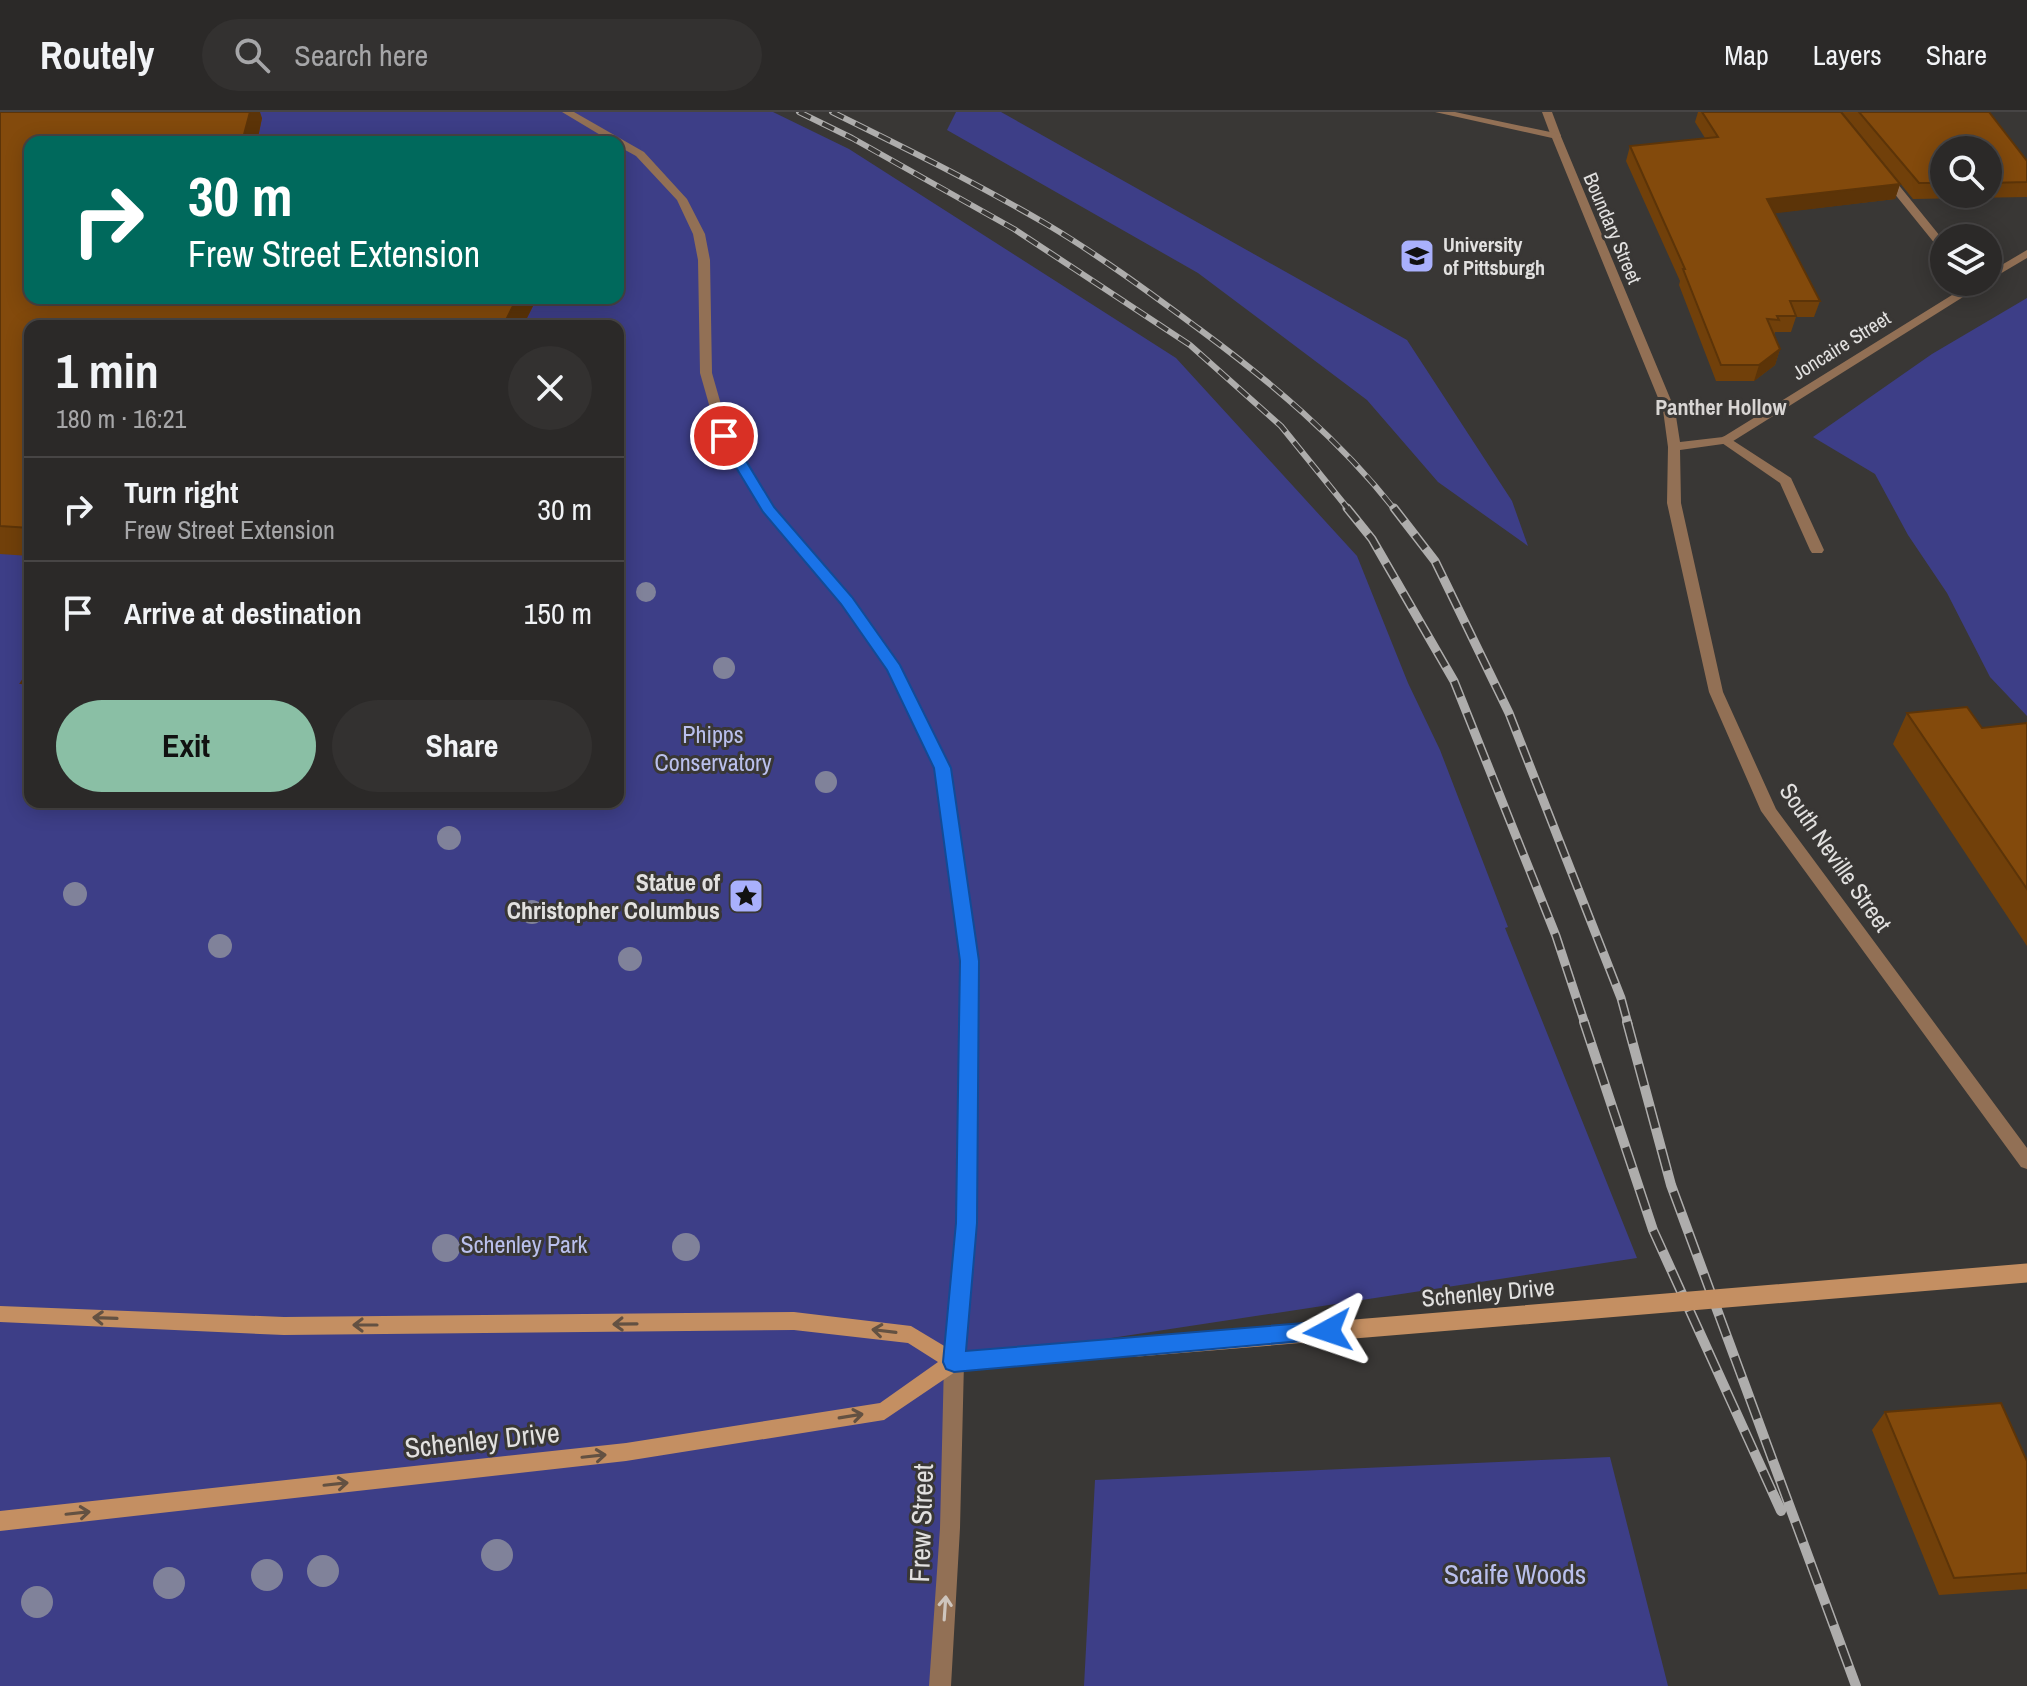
<!DOCTYPE html>
<meta charset="utf-8">
<style>
body{margin:0;font-family:"Archivo Narrow",sans-serif;background:#333130;color:#f1f3f6;height:100vh;display:flex;flex-direction:column;font-size:30px;white-space:nowrap}
*{box-sizing:border-box;margin:0}
p{font-size:26px;color:#a6a6a8}
.icon{flex:none;width:44px;height:44px;fill:none;stroke:currentColor;stroke-width:2;stroke-linecap:round;stroke-linejoin:round}
.map{position:relative;flex:1;overflow:hidden}
.side{position:absolute;left:24px;top:208px;width:600px;height:488px;display:flex;flex-direction:column;background:#2b2928;border-radius:16px;box-shadow:0 4px 20px #0003,0 0 0 2px #474545}
.side>*{flex:none}
.banner{position:absolute;left:24px;top:24px;width:600px;height:168px;border-radius:16px;box-shadow:0 4px 20px #0003,0 0 0 2px #474545;background:#00695c;color:#fff;overflow:hidden}
.buttons{position:absolute;left:1930px;top:24px;display:grid;gap:16px}
.buttons a{display:grid;place-items:center;width:72px;height:72px;border-radius:50%;background:#2b2928;box-shadow:0 4px 20px #0003,0 0 0 2px #474545;font-size:40px}
.pin{position:absolute;display:grid;place-items:center;width:68px;height:68px;color:#fff;margin:-34px;border:4px solid #fff;border-radius:50%;box-shadow:0 2px 8px #0007}
.me{position:absolute;width:88px;margin:-44px;rotate:265deg;stroke-linejoin:round;filter:drop-shadow(0 0 6px #0008)}
.turn{display:flex;align-items:center;gap:28px;height:168px;padding:0 32px;font-size:36px}
.turn .icon{width:104px;height:104px;stroke-width:2.5}
.turn b{display:block;font-size:56px;line-height:68px}
.round{display:grid;place-items:center;flex:none;width:84px;height:84px;border-radius:42px;background:#333130}
.head{display:flex;align-items:center;justify-content:space-between;height:136px;padding:0 32px}
h1{font-size:48px;font-weight:700;line-height:60px}
.primary-button{display:flex;gap:16px;margin-top:auto;padding:16px 32px}
.primary-button a{flex:1;height:92px;border-radius:48px;background:#8abfa5;color:#111;font-size:32px;font-weight:700;line-height:92px;text-align:center}
.primary-button a+a{background:#333130;color:#f1f3f6}
ul{padding:0;list-style:none}
li{display:flex;align-items:center;gap:24px;height:104px;padding:0 32px;border-top:2px solid #474545}
li div{flex:1}
li b{display:block;font-size:30px}
li em{font-style:normal}
header{display:flex;align-items:center;gap:48px;box-sizing:border-box;height:112px;padding:0 40px;background:#2b2928;border-bottom:2px solid #474545}
header strong{font-size:38px}
nav{display:flex;gap:44px;margin-inline-start:auto;font-size:28px}
.search{width:560px;height:72px;background:#333130;display:flex;align-items:center;gap:20px;box-sizing:border-box;padding:0 28px;border-radius:44px;color:#a6a6a8;font-size:30px}
.map>svg:first-child{display:block}
.green{fill:#3d3e87;fill-rule:evenodd}
.lines{fill:none;stroke-linecap:round;stroke-linejoin:round}
.service{fill:#927055;fill-rule:evenodd}
.minor{fill:#927055;fill-rule:evenodd}
.secondary{fill:#c48f62;fill-rule:evenodd}
.rail-far2-casing{stroke:#aeadac;stroke-width:6}
.rail-far1-casing{stroke:#aeadac;stroke-width:9}
.rail-casing{stroke:#aeadac;stroke-width:10}
.rail-far2{stroke:#393735;stroke-width:4;stroke-dasharray:13;stroke-linecap:butt}
.rail-far1{stroke:#393735;stroke-width:6;stroke-dasharray:17;stroke-linecap:butt}
.rail{stroke:#393735;stroke-width:7;stroke-dasharray:22;stroke-linecap:butt}
.secondary-bridge{stroke:#c48f62;stroke-width:19}
.tree{fill:#80829a}
.wall{fill:#71400a;fill-rule:evenodd}
.shaded-wall{fill:#5c3408}
.building{fill:#834a0c;stroke:#5c3408;stroke-width:2}
.oneway{stroke:#635142}
.oneway2{stroke:#cec5bd}
.route{fill:#1a73e8;stroke:#114b97;stroke-width:2}
.labels{text-anchor:middle;dominant-baseline:central;stroke-width:6;stroke-linejoin:round;paint-order:stroke}
.far-street-label{font-size:20px;fill:#e2e1e0;stroke:#393735}
.far-poi-label{font-size:20px;font-weight:bold;fill:#e2e1e0;stroke:#393735;text-anchor:start}
.far-neighbourhood-label{font-size:22px;font-weight:bold;fill:#d8d5d3;stroke:#393735}
.park-label{font-size:24px;fill:#bac0ed;stroke:#393735}
.street-label{font-size:24px;fill:#e2e1e0;stroke:#393735}
.poi-label{font-size:24px;font-weight:bold;fill:#e2e1e0;stroke:#393735;text-anchor:end}
.near-street-label{font-size:28px;fill:#e2e1e0;stroke:#393735}
.near-park-label{font-size:28px;fill:#bac0ed;stroke:#393735}
</style>
<header>
<strong>Routely</strong>
<div class="search"><svg class="icon" aria-label="search" viewBox="0 0 24 24"><circle cx="10" cy="10" r="6"/><path d="M15 15l6 6"/></svg>Search here</div>
<nav><a>Map</a><a>Layers</a><a>Share</a></nav>
</header>
<div class="map">
<svg width="2027" height="1574" viewBox="0 0 2027 1574">
<rect width="100%" height="100%" fill="#393735"/>
<path class="green" d="M0,0h773l76,37 327,209 181,198 51,127 32,67 68,177 -3,1 132,330 -683,104 -14,324h-940zM30,30h588v156h-588zM30,214h588v476h-588z
M956,0h45l406,228 105,161 16,45 -90,-64 -71,-82 -169,-127 -251,-143z
M2027,186v418l-37,-39 -43,-84 -39,-58 -33,-61 -62,-37 119,-83z
M1610,1345l58,229h-584l11,-206z"/>
<g class="lines">
<path class="service" d="M562,0h12l70,40 43,47 18,35 5,26 2,113 18,63 43,71 78,90 48,69 51,102 27,193 -1,262 -12,139 -3,6 -7,3 -7,-3 -3,-6 14,-139 3,-262 -27,-193 -47,-98 -46,-67 -78,-91 -45,-76 -18,-63 -2,-113 -5,-26 -16,-34 -41,-44 -18,-10v-4h-6z
M1542,0h10l9,24 -1,2 -9,-2z
M1881,61h8l55,68v10l-4,-1 -59,-73z
M1726,324l65,42 33,72 -2,3h-10l-2,-3 -30,-67 -58,-40v-6z"/>
<path class="minor" d="M1435,0h20l105,22 115,276 5,32 43,-5 250,-155h14l-257,161 -50,7 1,53 42,189 53,117 251,339v21l-6,-2 -260,-356 -52,-119 -42,-189 1,-56 -5,-37 -111,-272z
M2027,138v8l-39,23v-8z
M954,1241l7,3 3,6 -4,166 -9,158h-22l11,-158 4,-166 3,-6z"/>
<path class="secondary" d="M0,1194l284,11 510,-5 117,14 45,27 182,-15 7,3 3,6 -3,6 -7,3 -180,14 -74,50 -258,41 -626,70v-20l626,-68 254,-40 58,-41 -30,-19 -114,-13 -510,5 -284,-13z"/>
<defs>
<path id="rail-far2" d="M799,0l53,26 162,91 176,116 91,81 68,84
M832,0c73,36 146,72 216,113 52,31 102,68 151,104 72,53 141,111 196,181"/>
<path id="rail-far1" d="M1347,396l25,31 82,142 102,255 29,88
M1394,396l41,53 74,152 112,285 7,26"/>
<path id="rail" d="M1584,910l69,208 128,281
M1627,910l44,163 185,501"/>
</defs>
<use href="#rail-far2" class="rail-far2-casing"/>
<use href="#rail-far1" class="rail-far1-casing"/>
<use href="#rail" class="rail-casing"/>
<use href="#rail-far2" class="rail-far2"/>
<use href="#rail-far1" class="rail-far1"/>
<use href="#rail" class="rail"/>
<path class="secondary-bridge" d="M1138,1235l889,-74"/>
</g>
<g class="tree">
<circle cx="646" cy="480" r="10"/>
<circle cx="724" cy="556" r="11"/>
<circle cx="826" cy="670" r="11"/>
<circle cx="449" cy="726" r="12"/>
<circle cx="75" cy="782" r="12"/>
<circle cx="532" cy="800" r="12"/>
<circle cx="220" cy="834" r="12"/>
<circle cx="630" cy="847" r="12"/>
<circle cx="686" cy="1135" r="14"/>
<circle cx="446" cy="1136" r="14"/>
<circle cx="497" cy="1443" r="16"/>
<circle cx="323" cy="1459" r="16"/>
<circle cx="267" cy="1463" r="16"/>
<circle cx="169" cy="1471" r="16"/>
<circle cx="37" cy="1490" r="16"/>
</g>
<path class="wall" d="M0,0l262,6 -5,24h-227l507,156 -14,28h-493v230l-30,-2z
M1698,0h143l59,72 -5,15 -121,14 46,88 -6,16h-18l-5,15h-16l-1,3 6,14 -5,16 -21,16h-38l-37,-96 1,-4 -54,-120 4,-15 75,-8 -10,-16z
M1842,0h147l38,49v36l-114,2zM1944,38h44v44h-44z
M30,557v32l-9,-18z
M1907,601l75,15 45,-5v223l-134,-202z
M1885,1300l142,49v128l-88,6 -67,-165z"/>
<path class="shaded-wall" d="M249,0h11l2,6 -5,24h-15z
M1900,72l-5,15 -133,16 5,-16z
M517,186h20l-14,28h-20z
M1780,237l-5,16 -21,16 5,-16z"/>
<path class="building" d="M0,0h250l-8,30h-212v156h487l-14,28h-473v202l-30,-2z
M1702,0h139l59,72 -133,15 53,102h-30l6,15h-19l2,4 -12,-1 13,30 -21,16h-38l-38,-96h2l-55,-123 88,-9z
M1859,0h130l38,49v21l-39,1v-33h-44v33h-25z
M406,27l53,3h-55z
M30,557v14h-9z
M1967,595l15,21 45,-5v166l-120,-176z
M2001,1291l26,58v112l-73,5 -69,-166z"/>
<defs><path id="oneway-shaft" d="M-6 0H5M1.5-3L5.5 0L1.5 3" fill="none" stroke-width="1.6" stroke-linecap="round" stroke-linejoin="round" transform="scale(2)"/></defs>
<g class="oneway">
<use href="#oneway-shaft" transform="translate(105 1206) rotate(-178)"/>
<use href="#oneway-shaft" transform="translate(625 1212) rotate(179)"/>
<use href="#oneway-shaft" transform="translate(365 1213) rotate(180)"/>
<use href="#oneway-shaft" transform="translate(884 1219) rotate(-173)"/>
<use href="#oneway-shaft" transform="translate(851 1304) rotate(-9)"/>
<use href="#oneway-shaft" transform="translate(594 1344) rotate(-6)"/>
<use href="#oneway-shaft" transform="translate(336 1372) rotate(-6)"/>
<use href="#oneway-shaft" transform="translate(78 1401) rotate(-6)"/>
</g>
<use class="oneway2" href="#oneway-shaft" transform="translate(945 1496) rotate(-86)"/>
<path class="route" d="M724,319l7,5 43,71 78,90 48,68 51,103 28,193 -2,262 -11,128 362,-30 8,3 3,7 -3,7 -382,34 -8,-3 -3,-7 13,-139 4,-262 -26,-193 -47,-98 -46,-66 -78,-92 -46,-76z"/>
<defs>
<symbol id="university-square" viewBox="-11 -11 22 22"><rect x="-9" y="-9" width="18" height="18" rx="4" fill="#a9b0fc" stroke="#393735"/><path d="M0-5L7-2L0 1L-7-2ZM-4 1L0 2.5L4 1V4Q0 6-4 4Z" fill="#111"/></symbol>
<symbol id="sight-square" viewBox="-11 -11 22 22"><rect x="-9" y="-9" width="18" height="18" rx="4" fill="#a9b0fc" stroke="#393735"/><path d="M0-6L1.8-2.2L6-1.7L2.9 1.2L3.7 5.4L0 3.3L-3.7 5.4L-2.9 1.2L-6-1.7L-1.8-2.2Z" fill="#111"/></symbol>
</defs>
<g fill-rule="evenodd">
<use href="#university-square" x="1397" y="124" width="40" height="40"/>
<use href="#sight-square" x="726" y="764" width="40" height="40"/>
</g>
<g class="labels">
<g class="far-street-label">
<text transform="translate(1613 116) rotate(67)">Boundary Street</text>
<text transform="translate(1841 233) rotate(-32)">Joncaire Street</text>
</g>
<g class="far-poi-label">
<text x="1443" y="132">University<tspan x="1443" dy="23">of Pittsburgh</tspan></text>
</g>
<g class="far-neighbourhood-label">
<text x="1721" y="295">Panther Hollow</text>
</g>
<g class="park-label">
<text x="713" y="622">Phipps<tspan x="713" dy="28">Conservatory</tspan></text>
<text x="524" y="1132">Schenley Park</text>
</g>
<g class="street-label">
<text transform="translate(1836 745) rotate(55)">South Neville Street</text>
<text transform="translate(1488 1180) rotate(-5)">Schenley Drive</text>
</g>
<g class="poi-label">
<text x="720" y="770">Statue of<tspan x="720" dy="28">Christopher Columbus</tspan></text>
</g>
<g class="near-street-label">
<text transform="translate(482 1328) rotate(-6)">Schenley Drive</text>
<text transform="translate(921 1411) rotate(-88)">Frew Street</text>
</g>
<g class="near-park-label">
<text x="1515" y="1462">Scaife Woods</text>
</g>
</g>
</svg>
<div class="buttons">
<a><svg class="icon" aria-label="search" viewBox="0 0 24 24"><circle cx="10" cy="10" r="6"/><path d="M15 15l6 6"/></svg></a>
<a><svg class="icon" aria-label="layers" viewBox="0 0 24 24"><path d="M12 4l9 5-9 5-9-5zM3 14l9 5 9-5"/></svg></a>
</div>
<div class="pin" style="left:724px;top:324px;background:#d93025"><svg class="icon" aria-label="arrive" viewBox="0 0 24 24"><path d="M6 21V4h12l-3 4 3 4H6"/></svg></div>
<svg class="me" style="left:1328px;top:1219px" viewBox="-20 -20 40 40"><path d="M0-17L14 15 0 8-14 15z" fill="#1a73e8" stroke="#fff" stroke-width="4"/></svg>
<div class="banner">
<div class="turn"><svg class="icon" aria-label="right" viewBox="0 0 24 24"><path d="M7 20v-9h11M14 6l5 5-5 5"/></svg><div><b>30 m</b>Frew Street Extension</div></div>
</div>
<section class="side">
<div class="head"><div><h1>1 min</h1><p>180 m · 16:21</p></div><a class="round"><svg class="icon" aria-label="close" viewBox="0 0 24 24"><path d="M6 6l12 12M18 6L6 18"/></svg></a></div>
<ul>
<li><svg class="icon" aria-label="right" viewBox="0 0 24 24"><path d="M7 20v-9h11M14 6l5 5-5 5"/></svg><div><b>Turn right</b><p>Frew Street Extension</p></div><em>30 m</em></li>
<li><svg class="icon" aria-label="arrive" viewBox="0 0 24 24"><path d="M6 21V4h12l-3 4 3 4H6"/></svg><div><b>Arrive at destination</b></div><em>150 m</em></li>
</ul>
<div class="primary-button"><a>Exit</a><a>Share</a></div>
</section>
</div>
